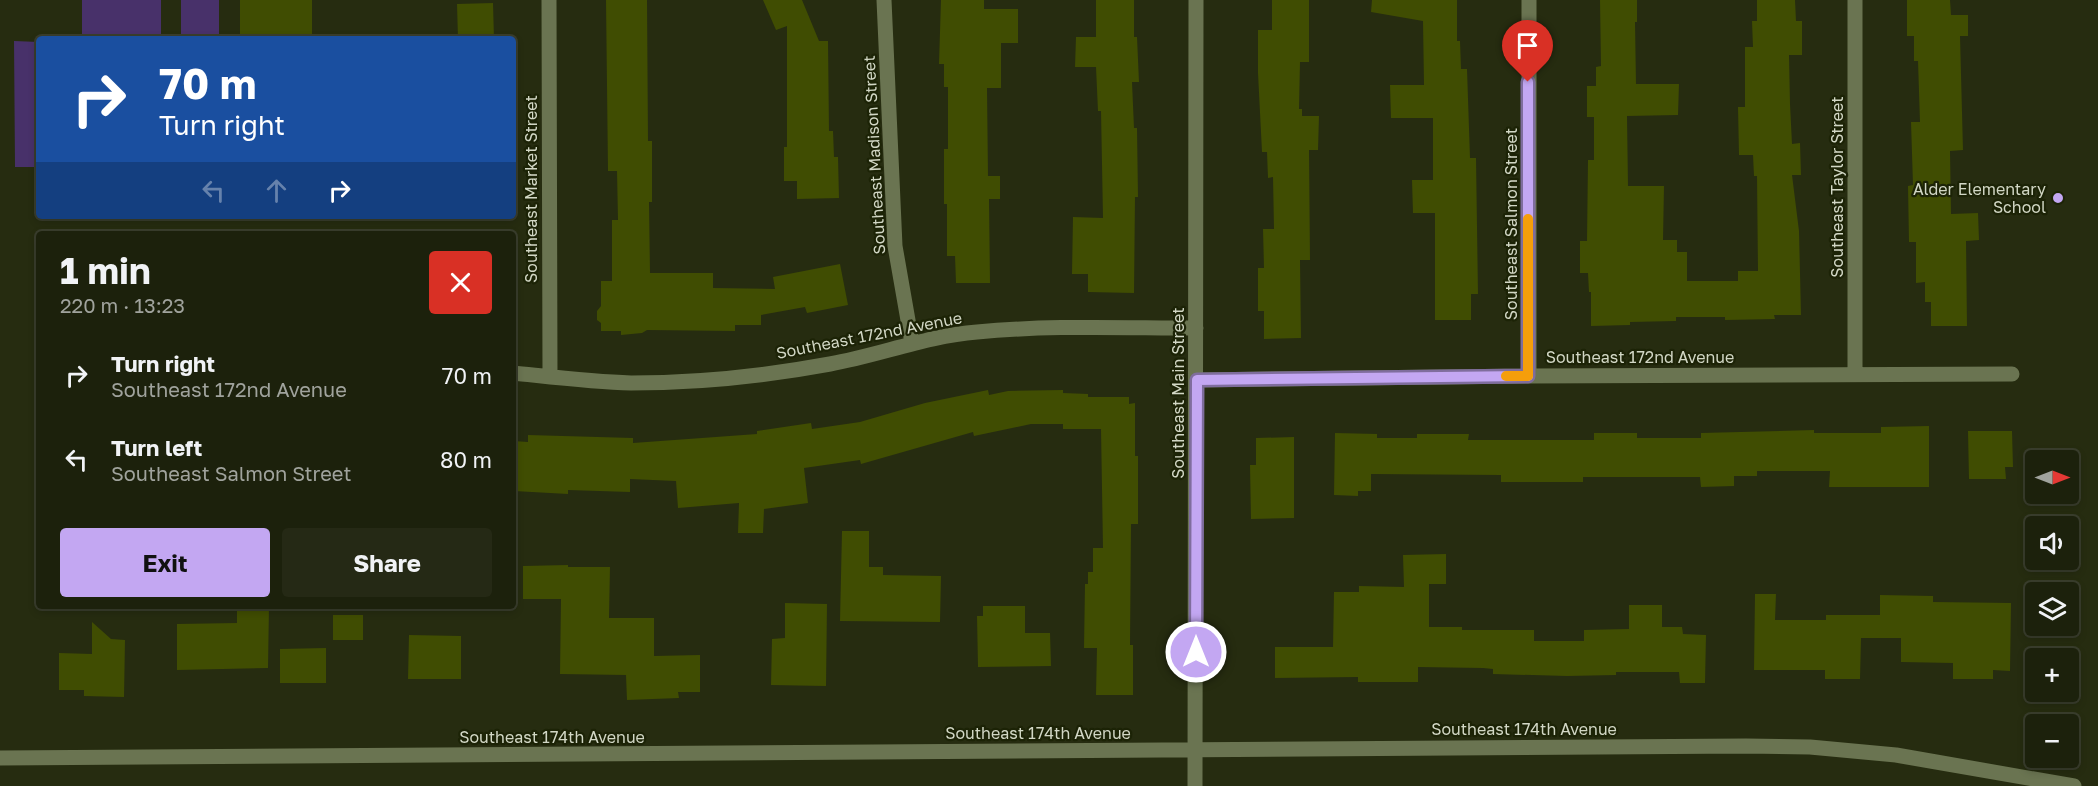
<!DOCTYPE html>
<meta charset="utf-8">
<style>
body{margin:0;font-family:"Golos Text",sans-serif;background:#252915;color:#f1f3f6;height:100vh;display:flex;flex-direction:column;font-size:22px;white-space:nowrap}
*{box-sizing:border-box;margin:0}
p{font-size:20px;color:#a0a39d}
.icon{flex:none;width:33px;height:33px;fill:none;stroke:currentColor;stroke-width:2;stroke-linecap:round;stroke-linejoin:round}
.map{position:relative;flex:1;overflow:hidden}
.details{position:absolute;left:36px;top:231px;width:480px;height:378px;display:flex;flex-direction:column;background:#1c210c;border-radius:6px;box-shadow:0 3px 9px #0003,0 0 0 2px #3a3e2d}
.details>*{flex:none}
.guide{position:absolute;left:36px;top:36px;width:480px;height:183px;border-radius:6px;box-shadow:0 3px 9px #0003,0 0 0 2px #3a3e2d;background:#1a4fa0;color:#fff;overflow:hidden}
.needle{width:39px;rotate:90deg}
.tools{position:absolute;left:2025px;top:450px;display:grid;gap:12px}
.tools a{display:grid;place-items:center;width:54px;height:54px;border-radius:6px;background:#1c210c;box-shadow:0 3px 9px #0003,0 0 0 2px #3a3e2d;font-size:30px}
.pin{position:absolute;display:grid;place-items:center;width:51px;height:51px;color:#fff;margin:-62px -26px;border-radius:50% 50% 50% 0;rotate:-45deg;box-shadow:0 0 6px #0007}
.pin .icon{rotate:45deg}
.me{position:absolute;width:66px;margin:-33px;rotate:0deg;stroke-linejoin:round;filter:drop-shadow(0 0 4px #0008)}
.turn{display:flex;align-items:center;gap:21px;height:126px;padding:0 24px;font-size:27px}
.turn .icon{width:78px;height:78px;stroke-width:2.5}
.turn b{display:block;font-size:42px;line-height:51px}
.lanes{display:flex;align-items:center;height:57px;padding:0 24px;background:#0003;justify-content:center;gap:30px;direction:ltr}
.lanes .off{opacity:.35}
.round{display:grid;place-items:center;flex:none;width:63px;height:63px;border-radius:6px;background:#252915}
.head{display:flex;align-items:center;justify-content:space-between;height:102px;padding:0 24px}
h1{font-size:36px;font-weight:700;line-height:45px}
.primary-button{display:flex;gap:12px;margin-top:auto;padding:12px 24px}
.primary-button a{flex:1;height:69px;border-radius:6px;background:#c3a7f2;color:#111;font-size:24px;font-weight:700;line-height:69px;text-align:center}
.primary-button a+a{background:#252915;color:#f1f3f6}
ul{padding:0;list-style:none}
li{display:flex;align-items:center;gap:18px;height:84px;padding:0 24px}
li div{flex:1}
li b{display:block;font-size:22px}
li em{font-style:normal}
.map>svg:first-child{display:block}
.green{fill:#48316a}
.building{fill:#404d02}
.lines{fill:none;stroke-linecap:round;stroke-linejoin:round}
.minor{stroke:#6a7451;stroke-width:15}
.route-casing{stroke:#7f6d9d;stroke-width:15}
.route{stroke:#c3a7f2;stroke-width:10}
.slow{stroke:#f59e0b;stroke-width:10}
.poi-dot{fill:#c3a7f2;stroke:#1c2306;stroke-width:2}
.labels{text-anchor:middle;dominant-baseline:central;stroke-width:4.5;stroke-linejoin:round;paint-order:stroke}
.street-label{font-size:16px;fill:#d2d7c5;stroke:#1c2306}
.poi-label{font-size:16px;fill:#d2d7c5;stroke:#1c2306;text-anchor:end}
</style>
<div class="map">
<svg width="2098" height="786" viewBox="0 0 2098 786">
<rect width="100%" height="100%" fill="#262c10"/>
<path class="green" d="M82,0h79v39h-79z
M181,0h38v39h-38z
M14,41l25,1v125h-24z"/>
<path class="building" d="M240,0h72v39h-72z
M606,0h41l1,141h4v61h-3l1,71h63v15l62,1 -2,-12 67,-13 8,41 -41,8 -2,-6 -44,8v10h-26v6l-88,-1 -5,3 -21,2v-4h-20v-8l-4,-3v-9l4,-5v-25h11v-61h6l-1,-49h-9z
M763,0h39l17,41h9l1,90h4l1,26h4l1,41 -42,1v-18h-13v-34h3v-121l-11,4z
M941,0h43v9h34v34h-17v45h-14l1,88h12v23h-11l1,84h-34l-1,-27h-8v-52h-3v-55h4v-62h-4v-23h-5z
M1096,0h38v37h3l2,45h-7l2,46h3l1,69h-3l-1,96 -46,-1v-18h-16l1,-57 30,1 -2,-107h-3l-2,-44h-21l1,-30h20z
M1272,0h37v62h-9l-1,47h3v7h17l-1,34h-9l1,110h-10l1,78 -37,1v-28h-6v-43h6l-1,-39h11l-1,-52 -5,1 -1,-26h-5l-4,-79v-43h14z
M1372,0h85v41h3l1,28h6l3,89h6l2,136h-7v26h-36v-107h-22l-1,-33h21v-62h-42l-1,-33h34l-1,-64 -52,-9z
M1600,0h37v22h-2l1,62h43l-1,31 -51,1 1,70h36l-1,54h14v12h10v29h51v-10h20l-1,-95h-3l-1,-21h-14l-1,-48h7v-60h8l-1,-26h5v-21h38l1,21h6v34h-13l1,49 2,40 8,-1 1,32h-9l7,56 2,84h-27l1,4 -50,1v-3h-49v4l-46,1v3l-39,1v-34h-2l-1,-19h-8v-32h7l1,-81h6v-43h-7v-31h9v-19l5,-1z
M1907,0h43l1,15h17v21h-8l3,114 -13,1 1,63 27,-1 1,27 -13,1 1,85h-36v-24h-6v-20l-9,1v-41h-7l-1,-56 5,-1 -2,-63h9l-2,-61h-4v-25h-7z
M493,3l1,36h-36l-1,-35z
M988,390l1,5 19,-4 55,-1v3l25,1v3h41v7l6,-1v53h3v68h-7l-1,121h3v50h-37l1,-47h-13l1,-64h3v-12h5v-24h10l-2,-119h-38v-5h-32l-57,12 -1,-4 -112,32 -1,-4 -56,8 4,35 -44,6 -1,24h-25l1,-30 -61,5 -2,-27 -46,-2v13l-62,-2v4l-54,-3 -1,-50 15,1v-7l105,3v5l124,-9v-3l54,-8 1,6 48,-7 65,-19z
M1929,426v61h-100l1,-16h-73v5h-23v10l-33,1 -1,-10h-117v5h-82v-7l-130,-1v17h-13v5l-24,-1 1,-62 42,1v4h40v-4h52l-1,6h126v-7h43v5h64v-5l113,-3v3h67v-6z
M1968,431h44l1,36h-8l1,12h-37z
M1294,437v81l-43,1 -1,-54h6v-27z
M842,531h27v36h14v8l58,1 -1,46 -100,-1z
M1446,554v30h-17v43h33v3h72v11h50v-11l45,-1v-24h33v22h20l1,7 23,1 -1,48h-25l-1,-11h-63v3l-49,1 -74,-2v-5l-10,-1 -65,-1v15h-60v-5l-83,1v-31h58l1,-55h25v-6l45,1 -1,-32z
M568,565v2h42l-1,51h45v38l46,-1v37h-22l1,6 -52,2 -1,-25 -66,-1 1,-75h-38v-33z
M1755,594h21l-1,26h51v-5h54v-20l53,1v6l78,1 -1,68 -17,-1v9h-40v-16l-52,-1v-24h-40l-1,41h-35v-9h-71z
M785,603l42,1 -1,82 -55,-1 1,-46 13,-1z
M237,606h32l-1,62 -91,2v-46l60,-1z
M983,606h42v27h25l1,33 -73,1 -1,-51h6z
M333,615h30v25h-30z
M92,622l19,17 14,1 -1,57 -40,-1v-6h-25v-37l33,1z
M409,635l52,1v43h-53z
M326,648v35h-46v-34z"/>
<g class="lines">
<path class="minor" d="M549,0l1,377
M884,0l11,246 17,97
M513,373c39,4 79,9 118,10 67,0 134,-7 199,-19 50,-9 97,-28 147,-32 73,-7 146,-4 219,-4
M1855,374v-374
M1529,376v-376
M1197,380l332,-4 483,-2
M0,758l1746,-12 64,1 86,8 178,31
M1195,786l1,-786"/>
</g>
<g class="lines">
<defs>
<path id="route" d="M1196,652l1,-272 331,-4v-294"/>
</defs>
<use href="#route" class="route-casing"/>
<use href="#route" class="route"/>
<path class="slow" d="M1506,376h22v-157"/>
</g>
<circle class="poi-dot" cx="2058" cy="198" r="6"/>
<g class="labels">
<g class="street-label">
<text transform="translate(874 155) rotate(-93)">Southeast Madison Street</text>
<text transform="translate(1837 187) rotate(-90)">Southeast Taylor Street</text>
<text transform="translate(531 189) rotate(-90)">Southeast Market Street</text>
<text transform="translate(1511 224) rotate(-90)">Southeast Salmon Street</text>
<text transform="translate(869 335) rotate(-11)">Southeast 172nd Avenue</text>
<text x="1640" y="357">Southeast 172nd Avenue</text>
<text transform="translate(1178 393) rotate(-90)">Southeast Main Street</text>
<text x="1524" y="729">Southeast 174th Avenue</text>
<text x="1038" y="733">Southeast 174th Avenue</text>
<text x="552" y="737">Southeast 174th Avenue</text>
</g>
<g class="poi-label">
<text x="2046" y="189">Alder Elementary<tspan x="2046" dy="18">School</tspan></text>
</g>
</g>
</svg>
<div class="tools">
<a><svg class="needle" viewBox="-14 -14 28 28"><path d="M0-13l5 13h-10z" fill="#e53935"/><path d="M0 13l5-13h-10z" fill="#a0a39d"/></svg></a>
<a><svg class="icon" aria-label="sound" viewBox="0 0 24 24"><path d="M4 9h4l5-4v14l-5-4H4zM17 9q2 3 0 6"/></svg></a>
<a><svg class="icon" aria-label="layers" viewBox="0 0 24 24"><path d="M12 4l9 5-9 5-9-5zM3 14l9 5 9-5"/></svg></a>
<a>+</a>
<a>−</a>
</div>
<div class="pin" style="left:1528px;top:82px;background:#d93025"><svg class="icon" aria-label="arrive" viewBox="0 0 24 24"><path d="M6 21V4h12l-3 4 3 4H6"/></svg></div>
<svg class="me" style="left:1196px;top:652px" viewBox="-20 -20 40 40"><circle r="17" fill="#c3a7f2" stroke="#fff" stroke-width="3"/><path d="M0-11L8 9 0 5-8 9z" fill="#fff"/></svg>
<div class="guide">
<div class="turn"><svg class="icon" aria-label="right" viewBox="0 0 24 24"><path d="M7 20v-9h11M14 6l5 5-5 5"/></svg><div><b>70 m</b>Turn right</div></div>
<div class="lanes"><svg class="icon off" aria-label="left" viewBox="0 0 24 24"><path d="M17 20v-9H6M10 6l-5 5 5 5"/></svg><svg class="icon off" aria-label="ahead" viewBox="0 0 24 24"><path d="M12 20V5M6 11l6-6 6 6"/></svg><svg class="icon" aria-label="right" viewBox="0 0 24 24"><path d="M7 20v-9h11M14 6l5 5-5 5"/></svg></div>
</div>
<section class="details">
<div class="head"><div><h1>1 min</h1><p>220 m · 13:23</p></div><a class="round" style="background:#d93025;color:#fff"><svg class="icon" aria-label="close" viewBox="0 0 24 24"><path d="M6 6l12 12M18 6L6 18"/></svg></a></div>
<ul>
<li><svg class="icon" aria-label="right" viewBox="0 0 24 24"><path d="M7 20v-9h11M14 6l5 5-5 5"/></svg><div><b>Turn right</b><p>Southeast 172nd Avenue</p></div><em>70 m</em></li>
<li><svg class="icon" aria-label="left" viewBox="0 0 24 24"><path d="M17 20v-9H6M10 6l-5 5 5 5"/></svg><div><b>Turn left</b><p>Southeast Salmon Street</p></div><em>80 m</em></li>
</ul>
<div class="primary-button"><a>Exit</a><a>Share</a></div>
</section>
</div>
